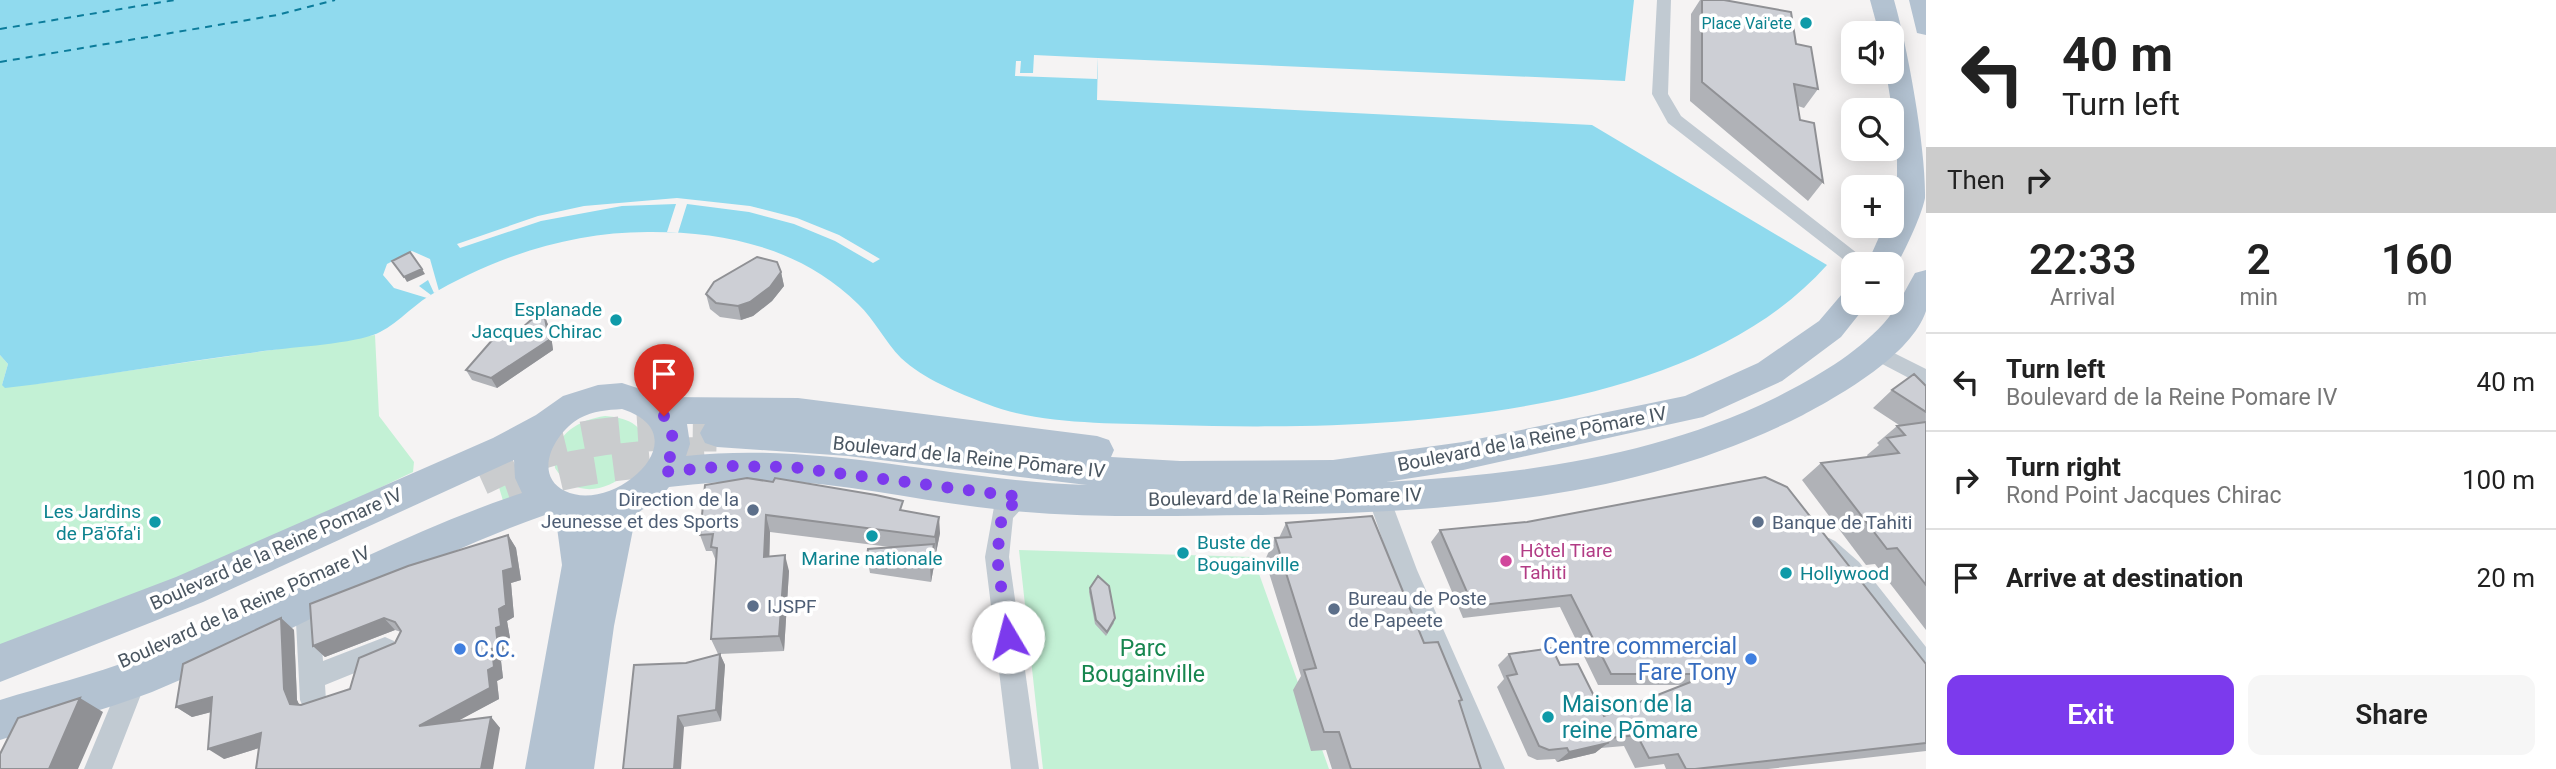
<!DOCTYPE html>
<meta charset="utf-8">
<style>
body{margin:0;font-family:Roboto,sans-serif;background:#f6f6f6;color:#222;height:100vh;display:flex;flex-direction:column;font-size:26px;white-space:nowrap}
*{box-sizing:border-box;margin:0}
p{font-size:23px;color:#767676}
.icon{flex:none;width:38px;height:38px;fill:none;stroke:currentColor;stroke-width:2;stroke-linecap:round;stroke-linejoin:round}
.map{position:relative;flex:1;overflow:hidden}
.drawer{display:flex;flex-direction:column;background:#fff;width:630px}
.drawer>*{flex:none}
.top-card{background:#fff;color:#222;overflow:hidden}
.fabs{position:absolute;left:1841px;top:21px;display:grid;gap:14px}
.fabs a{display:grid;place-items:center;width:63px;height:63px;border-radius:14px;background:#fff;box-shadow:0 4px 18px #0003;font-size:35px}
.pin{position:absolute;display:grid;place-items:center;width:60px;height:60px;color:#fff;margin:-72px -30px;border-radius:50% 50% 50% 0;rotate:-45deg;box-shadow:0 0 7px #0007}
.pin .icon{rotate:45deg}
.me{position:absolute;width:77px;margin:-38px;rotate:352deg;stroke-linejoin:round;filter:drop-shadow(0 0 5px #0008)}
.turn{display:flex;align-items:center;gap:24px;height:147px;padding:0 21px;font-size:32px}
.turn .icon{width:91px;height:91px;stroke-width:2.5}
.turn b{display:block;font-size:49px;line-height:60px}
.then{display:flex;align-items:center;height:66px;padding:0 21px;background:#0003;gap:14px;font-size:26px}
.eta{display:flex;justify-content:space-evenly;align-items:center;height:119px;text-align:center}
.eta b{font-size:42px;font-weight:600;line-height:49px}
.primary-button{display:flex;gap:14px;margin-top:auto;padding:14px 21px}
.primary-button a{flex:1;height:80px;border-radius:14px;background:#7c3aed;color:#fff;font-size:28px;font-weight:600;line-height:80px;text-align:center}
.primary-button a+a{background:#f6f6f6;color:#222}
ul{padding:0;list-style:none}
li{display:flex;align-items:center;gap:21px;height:98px;padding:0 21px;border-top:2px solid #e0e0e0}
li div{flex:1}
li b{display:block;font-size:26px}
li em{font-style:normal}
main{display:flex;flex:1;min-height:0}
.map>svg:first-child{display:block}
.green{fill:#c3f1d5}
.water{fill:#90daee}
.pier{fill:#f5f3f3}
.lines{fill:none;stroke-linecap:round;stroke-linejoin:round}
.ferry{stroke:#0c7c9b;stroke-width:2;stroke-dasharray:7 6;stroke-linecap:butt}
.primary-tunnel{stroke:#caccce;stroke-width:37;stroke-dasharray:37 18;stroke-linecap:butt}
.pedestrian{fill:#c1cad2;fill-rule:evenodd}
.minor{fill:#c1cad2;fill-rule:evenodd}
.primary{fill:#b3c2d1;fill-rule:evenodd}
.wall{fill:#b0b2b7}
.shaded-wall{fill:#909195}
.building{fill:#cdcfd5;stroke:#909195;stroke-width:2}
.route{stroke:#7c3aed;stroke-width:12;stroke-dasharray:0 21.6}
.culture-dot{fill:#0f9aa8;stroke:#fff;stroke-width:2.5}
.service-dot{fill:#5c6f8a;stroke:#fff;stroke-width:2.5}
.hotel-dot{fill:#d1479c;stroke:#fff;stroke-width:2.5}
.shop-dot{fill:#3f7fe0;stroke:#fff;stroke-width:2.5}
.labels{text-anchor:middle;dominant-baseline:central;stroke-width:7;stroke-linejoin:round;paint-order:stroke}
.far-culture-label{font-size:16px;fill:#0d838f;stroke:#fff;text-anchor:end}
.culture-label{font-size:19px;fill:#0d838f;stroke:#fff;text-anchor:end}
.street-label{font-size:19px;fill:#4a5661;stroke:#fff}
.service-label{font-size:19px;fill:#4e5e75;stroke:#fff;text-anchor:start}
.hotel-label{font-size:19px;fill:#b23c85;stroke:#fff;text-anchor:start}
.near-shop-label{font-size:23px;fill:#366cbe;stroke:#fff;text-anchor:end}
.near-park-label{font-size:23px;fill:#17864f;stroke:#fff}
.near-culture-label{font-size:23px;fill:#0d838f;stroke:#fff;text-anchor:start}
</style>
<main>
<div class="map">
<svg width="1926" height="769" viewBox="0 0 1926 769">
<rect width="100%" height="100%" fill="#f5f3f3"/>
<path class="green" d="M375,335l4,81 35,46 -1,10 -248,118 -165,63v-298l8,9 -6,21 34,-1z
M605,416c94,6 -9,119 -50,52 -4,-32 22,-48 50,-52z
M513,451l-2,30 7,18 -14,5 -6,-20 1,-28z
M1019,550l234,7 76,212h-286z"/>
<path class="water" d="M0,0h1634l-9,81 -527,-23 -1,42 495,25 235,140c-142,159 -456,166 -656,160 -56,-2 -132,0 -184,-21 -28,-11 -64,-25 -86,-46 -16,-16 -26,-38 -43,-54 -56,-55 -130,-72 -206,-72 -78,-1 -156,24 -223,64 -18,11 -37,33 -56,39 -29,10 -84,12 -116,17 -84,11 -168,26 -252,36l-3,-3 6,-21 -8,-9z"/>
<path class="pier" d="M1034,55l64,3 -1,21 -82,-3 1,-15h5l-1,12h13z
M677,198l73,8 47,12 42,17 41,24 -7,4 -38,-22 -41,-17 -45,-12 -62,-8 -9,29 -11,-1 9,-28 -54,2 -81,15 -81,27 -3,-4 81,-28 46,-10z
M412,251l18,8 9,32 -5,2 -6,-13 -9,6 12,9 -4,3 -33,-10 -11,-13 4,-11z"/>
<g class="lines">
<path class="ferry" d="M0,29l175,-29
M0,62l277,-47 58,-15"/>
<path class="primary-tunnel" d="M480,477c20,-9 39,-20 60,-26 57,-19 118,-20 177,-18
M506,488c74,-26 131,-28 208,-34"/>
<path class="pedestrian" d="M1829,538l6,3 24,21 67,85v24l-7,-3 -72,-94 -27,-28 3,-5z"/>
<path class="minor" d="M1657,0h14l-3,94 13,22 190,148h-18v3l-185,-144 -16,-29z
M1874,343l52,26v18l-59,-31 -3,-5 3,-5z
M1021,487l8,3 3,7 -19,21 -4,39 30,212h-28l-26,-212 9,-50z
M1379,488l8,3 3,7 27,72 88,199h-28l-84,-199 -25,-72 3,-7z
M307,592l9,3 3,8 4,58 62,-24 9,4 4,8 -4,8 -69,28 1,15 -4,9 -9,4 -9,-4 -4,-9 -5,-97 3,-8z
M134,667l9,3 4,9 -35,90h-28l41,-99z"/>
<path class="primary" d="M1870,0h24c14,49 32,149 31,198 -3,17 -23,60 -33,74v-8h-25l17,-38h8v-17l5,-11v-58l-11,-68h6v-39h-13z
M1909,0h17v35l-9,-2z
M1926,270c0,12 0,29 0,41 -14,43 -85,84 -123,104 -172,87 -361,98 -551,100 -79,1 -159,3 -238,-4 -72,-6 -143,-23 -216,-29 -43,-3 -86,0 -129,5l-8,10 -25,17 -22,112 -20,143h-69l37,-204 -6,-45 -11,-5c-135,48 -260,122 -393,177 -49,19 -102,32 -152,48v-40c45,-14 93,-25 137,-42 131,-48 252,-121 385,-165l-7,-15 -1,-18 -311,142 -203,80v-38l176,-67 317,-139 43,-23 27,-19 35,-11 24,-2 43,14 133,1 299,38 12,4 5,10 -3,7 69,4 153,-1 130,-18 222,-46 73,-33 61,-42 23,-27 11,-3v12h15l-27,34 -59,44 -79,36 -240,53 -77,12c135,-8 266,-24 389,-84 39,-20 79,-42 109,-75 13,-14 21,-33 31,-50zM622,409c81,26 -8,106 -57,82 -34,-17 -9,-60 15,-73 13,-7 27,-8 42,-9zM687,424h18l-5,9 5,10 12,4 131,9 239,29c-135,-4 -266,-44 -401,-29l4,-12z"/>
</g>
<path class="wall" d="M1700,0h24l72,44 22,45 -14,19 -6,-2 2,14 23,62 -15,19 -118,-100 1,-87z
M781,272l3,14 -12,15 -19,15 -12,4 -21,-3 -10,-8 -4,-15z
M522,328h28l3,22 -56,38 -25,-8 -6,-10 42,-38z
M1926,386v244l-51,-66 -9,1 -64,-85 19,-17 47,-6 -1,-2 12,-10 -2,-2 20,-17 2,-1 -26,-17 19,-18z
M705,485l198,26 37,22 -4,20h-2l1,7 -4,22 -61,-9 -3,-16 23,-10 -120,-15 -1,24 20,15 -5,80 -64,3 5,11 -4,56 -37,6 -61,42 63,-106 34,-9h-2l-7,-15 5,-78 -4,-10h-6l-6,-16z
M1286,523l138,120 38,57 -3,2 22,67h-149l-6,-19 -15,1 -18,-61 8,-14 -36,-116 10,-22h4z
M1440,530l486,134v87l-158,18h-102l-2,-5 -29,4 -11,-22 -23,2 -6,5 -38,9 -2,-3 -18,1 -9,-4 -31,-69 7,-8 -6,-14 11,-11 51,11 44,51 79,-31h-85l-38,-78 -97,11 -32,-76z
M508,535l8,13 5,32 -10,3 3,34 -7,4 3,17 -5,2 2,18 -6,3 2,17 -6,3 2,18 -42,22 34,-4 9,11 -241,20 -35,11 -13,-47 -19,5 -16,-10 105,-89 13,12 3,70 2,5 51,-16 45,-46 6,-11 -6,-2 -70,27 -12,-11z
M1090,588l24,35 -8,13 -11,-12 -6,-32z"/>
<path class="shaded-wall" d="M422,269l3,5 -18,8 -3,-5z
M781,272l3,14 -12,15 -19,15 -12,4 -3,-14z
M545,318l5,10 3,22 -56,38 -6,-10z
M766,515l4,17 -1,41 -5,-16z
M939,517l1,16 -4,20 -1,-16z
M508,535l8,13 5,32 -10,3 3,34 -7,4 3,17 -5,2 2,18 -6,3 2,17 -6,3 2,18 -69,37 -11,-10 69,-56 11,-61z
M934,544l1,16 -4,22 -1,-16z
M785,555l4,16 -5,80 -5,-15z
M281,618l13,12 3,70 7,14 -14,-10 -6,-15z
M384,618l11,12 -70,27 -12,-11z
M720,654l5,11 -4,56 -5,-11z
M212,697l15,11 -35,9 -16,-10z
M80,698l23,14 -25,57h-29z
M678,716l6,11 -3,42h-7z
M491,717l9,11 -7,41h-12z
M261,733l14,10 -51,16 -16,-10z
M1608,743l-13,10 -38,9 12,-10z"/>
<path class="building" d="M1702,0h22l67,12 5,32 15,3 7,42 -24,-5 6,36 14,3 9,59 -121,-100z
M410,252l12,17 -18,8 -12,-16z
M757,257l20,5 4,10 -11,15 -20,15 -12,4 -22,-3 -10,-9 8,-12z
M545,318l4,22 -58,38 -25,-8 35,-40 7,2 6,-5 8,1 9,-8z
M1914,374l12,12v26l-34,-22z
M1926,422v163l-29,-37 -10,1 -66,-86 78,-10 -12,-15 18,-3 -8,-9z
M1765,477l22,10 139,177v79l-231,26h-9l-8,-15 -29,4 -12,-23 -27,3 -2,5 -39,9 -2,-4 -18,2 -10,-4 -32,-70 10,-2 -8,-20 43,-6 8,17 18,-1 26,52 107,-42h-100l-40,-79 -98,11 -33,-76 87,-8z
M747,478l26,4 2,-4 101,17 27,6 -3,9 39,7 -4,20 -169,-22 -2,42 21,-2 -6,81 -68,3 6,-91 -6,-1 2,-13 -13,1 5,-50z
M1372,516l52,127 14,-1 24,58 -3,1 22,68h-130l-12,-37h-15l-20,-62 12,-2 -41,-130 16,-1 -5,-14z
M508,535l5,33 -10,3 3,34 -7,4 2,17 -5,2 2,19 -6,2 2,18 -6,3 2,18 -71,38 72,-9 -10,52h-225l5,-36 -53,16 4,-52 -36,10 7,-43 98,-46 3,71 6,15 11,1 49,-16 9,-31 36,-15 6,-12 -6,-9 -11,-4 -71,28 -3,-42 98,-38z
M934,544l-4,22 -63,-9 1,-8z
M1098,576l11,10 6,32 -8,14 -11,-12 -6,-32z
M720,654l-4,56 -38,6 -4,53h-51l11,-104 52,-2z
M80,698l-31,71h-49v-15l18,-36z"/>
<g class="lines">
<path class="route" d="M664,416c13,19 10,37 -1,56l65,-6 63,1 230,30 -19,17 -5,43 11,80"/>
</g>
<g class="culture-dot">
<circle cx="1806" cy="23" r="7"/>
<circle cx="616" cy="320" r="7"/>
<circle cx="155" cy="522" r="7"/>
<circle cx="872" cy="536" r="7"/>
<circle cx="1183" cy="553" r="7"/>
<circle cx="1786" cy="573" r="7"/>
<circle cx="1548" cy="717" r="7"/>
</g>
<g class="service-dot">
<circle cx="753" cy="510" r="7"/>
<circle cx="1758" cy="522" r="7"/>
<circle cx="753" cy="606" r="7"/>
<circle cx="1334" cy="609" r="7"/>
</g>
<circle class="hotel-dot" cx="1506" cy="561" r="7"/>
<g class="shop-dot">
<circle cx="460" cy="649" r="7"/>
<circle cx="1751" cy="659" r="7"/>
</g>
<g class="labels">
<g class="far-culture-label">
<text x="1792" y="23">Place Vai'ete</text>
</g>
<g class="culture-label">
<text x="602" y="309">Esplanade<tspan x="602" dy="22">Jacques Chirac</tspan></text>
<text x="141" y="511">Les Jardins<tspan x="141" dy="22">de Pā'ōfa'i</tspan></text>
<text x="1197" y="542" text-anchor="start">Buste de<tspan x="1197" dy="22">Bougainville</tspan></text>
<text x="872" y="558" text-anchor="middle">Marine nationale</text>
<text x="1800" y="573" text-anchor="start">Hollywood</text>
</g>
<g class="street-label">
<text transform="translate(1532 439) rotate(-11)">Boulevard de la Reine Pōmare IV</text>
<text transform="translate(969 457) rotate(6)">Boulevard de la Reine Pōmare IV</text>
<text transform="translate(1285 497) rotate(-1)">Boulevard de la Reine Pomare IV</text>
<text transform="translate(276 549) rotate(-24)">Boulevard de la Reine Pomare IV</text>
<text transform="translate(244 607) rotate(-24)">Boulevard de la Reine Pōmare IV</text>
</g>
<g class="service-label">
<text x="739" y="499" text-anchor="end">Direction de la<tspan x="739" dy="22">Jeunesse et des Sports</tspan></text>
<text x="1772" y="522">Banque de Tahiti</text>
<text x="1348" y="598">Bureau de Poste<tspan x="1348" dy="22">de Papeete</tspan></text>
<text x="767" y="606">IJSPF</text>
</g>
<g class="hotel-label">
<text x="1520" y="550">Hôtel Tiare<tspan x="1520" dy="22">Tahiti</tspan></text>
</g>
<g class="near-shop-label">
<text x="1737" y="646">Centre commercial<tspan x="1737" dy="26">Fare Tony</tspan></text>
<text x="474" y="649" text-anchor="start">C.C.</text>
</g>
<g class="near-park-label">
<text x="1143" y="648">Parc<tspan x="1143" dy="26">Bougainville</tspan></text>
</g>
<g class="near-culture-label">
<text x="1562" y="704">Maison de la<tspan x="1562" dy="26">reine Pōmare</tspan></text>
</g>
</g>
</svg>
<div class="fabs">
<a><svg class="icon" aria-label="sound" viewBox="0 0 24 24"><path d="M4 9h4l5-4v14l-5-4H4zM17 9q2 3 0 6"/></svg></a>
<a><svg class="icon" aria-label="search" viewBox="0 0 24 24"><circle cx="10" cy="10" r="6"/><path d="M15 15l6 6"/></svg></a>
<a>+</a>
<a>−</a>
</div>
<div class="pin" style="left:664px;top:416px;background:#d93025"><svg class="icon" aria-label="arrive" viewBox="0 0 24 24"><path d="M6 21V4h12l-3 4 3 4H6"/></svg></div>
<svg class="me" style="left:1008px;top:637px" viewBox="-20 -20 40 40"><circle r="19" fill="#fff"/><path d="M0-13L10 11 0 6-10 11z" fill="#7c3aed"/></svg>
</div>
<section class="drawer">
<div class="top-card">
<div class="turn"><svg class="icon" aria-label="left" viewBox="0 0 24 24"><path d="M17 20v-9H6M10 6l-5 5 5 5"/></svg><div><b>40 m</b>Turn left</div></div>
<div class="then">Then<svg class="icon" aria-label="right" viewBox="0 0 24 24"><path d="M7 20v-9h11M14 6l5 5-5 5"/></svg></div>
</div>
<div class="eta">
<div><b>22:33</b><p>Arrival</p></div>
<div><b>2</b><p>min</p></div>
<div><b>160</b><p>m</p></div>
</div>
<ul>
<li><svg class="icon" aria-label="left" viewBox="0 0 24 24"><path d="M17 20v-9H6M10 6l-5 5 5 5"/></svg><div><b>Turn left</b><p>Boulevard de la Reine Pomare IV</p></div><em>40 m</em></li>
<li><svg class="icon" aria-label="right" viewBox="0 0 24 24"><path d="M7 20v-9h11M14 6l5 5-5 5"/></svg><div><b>Turn right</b><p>Rond Point Jacques Chirac</p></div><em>100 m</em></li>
<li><svg class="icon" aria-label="arrive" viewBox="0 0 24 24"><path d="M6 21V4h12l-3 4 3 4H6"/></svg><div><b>Arrive at destination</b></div><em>20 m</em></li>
</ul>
<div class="primary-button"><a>Exit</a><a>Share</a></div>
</section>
</main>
